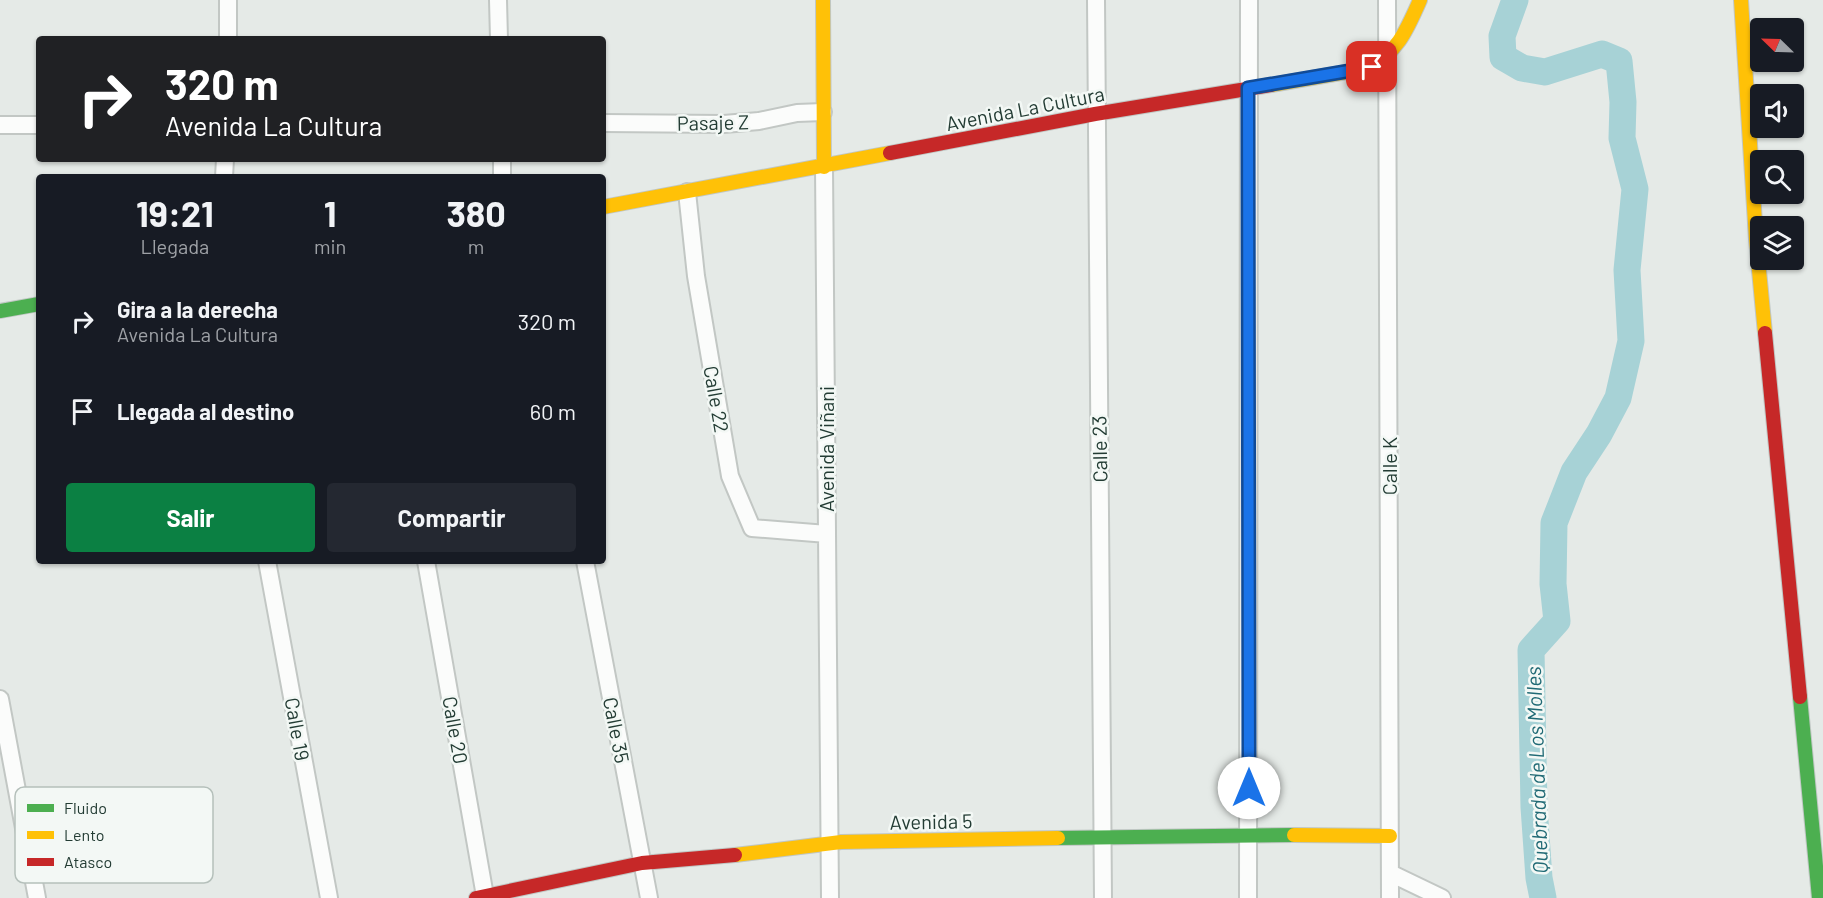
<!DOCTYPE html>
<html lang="es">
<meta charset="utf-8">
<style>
body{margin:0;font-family:Barlow,sans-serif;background:#242831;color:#f1f3f6;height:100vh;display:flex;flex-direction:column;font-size:22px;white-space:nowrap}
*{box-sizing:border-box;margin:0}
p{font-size:20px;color:#9ea1a6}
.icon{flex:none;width:33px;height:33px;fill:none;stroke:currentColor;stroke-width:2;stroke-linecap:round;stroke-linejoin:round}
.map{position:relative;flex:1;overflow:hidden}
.panel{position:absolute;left:36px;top:174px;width:570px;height:390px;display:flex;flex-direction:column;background:#171b24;border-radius:6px;box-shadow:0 2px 4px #0004}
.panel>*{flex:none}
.top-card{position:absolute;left:36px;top:36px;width:570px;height:126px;border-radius:6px;box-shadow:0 2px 4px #0004;background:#202124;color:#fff;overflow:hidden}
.needle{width:39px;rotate:293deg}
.fabs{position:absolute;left:1750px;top:18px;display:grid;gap:12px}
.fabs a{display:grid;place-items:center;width:54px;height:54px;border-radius:6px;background:#171b24;box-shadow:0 2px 4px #0004;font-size:30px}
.pin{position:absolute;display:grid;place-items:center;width:51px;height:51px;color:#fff;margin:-26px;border-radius:12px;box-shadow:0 3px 9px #0006}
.me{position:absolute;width:66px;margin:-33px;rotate:0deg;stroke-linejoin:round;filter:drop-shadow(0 0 4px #0008)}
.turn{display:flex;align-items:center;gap:21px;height:126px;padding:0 30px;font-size:27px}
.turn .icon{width:78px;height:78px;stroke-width:2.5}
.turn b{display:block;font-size:42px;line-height:51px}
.eta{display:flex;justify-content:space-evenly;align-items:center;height:102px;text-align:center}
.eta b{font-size:36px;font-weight:700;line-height:42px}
.action{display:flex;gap:12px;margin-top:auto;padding:12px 30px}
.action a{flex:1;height:69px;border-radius:6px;background:#0b8043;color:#fff;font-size:24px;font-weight:700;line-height:69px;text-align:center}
.action a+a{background:#242831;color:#f1f3f6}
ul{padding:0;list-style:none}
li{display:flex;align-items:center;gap:18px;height:90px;padding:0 30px}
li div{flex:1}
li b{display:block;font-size:22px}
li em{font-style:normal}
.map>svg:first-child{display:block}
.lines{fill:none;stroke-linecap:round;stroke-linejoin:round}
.river{stroke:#a7d2d6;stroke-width:27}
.street-casing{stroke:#c2c7c4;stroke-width:20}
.fast-casing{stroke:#c0c7c4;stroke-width:16}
.slow-casing{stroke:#c0c7c4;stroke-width:16}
.jam-casing{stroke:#c0c7c4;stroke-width:16}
.street{stroke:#fbfcfb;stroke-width:16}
.fast{stroke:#4caf50;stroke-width:14}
.slow{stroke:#ffc107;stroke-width:14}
.jam{stroke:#c62828;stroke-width:14}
.route-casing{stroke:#114b97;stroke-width:15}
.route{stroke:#1a73e8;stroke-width:10}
.labels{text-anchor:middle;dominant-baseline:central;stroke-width:5;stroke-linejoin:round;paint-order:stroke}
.street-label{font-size:20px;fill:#233c34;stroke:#f3f8f5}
.water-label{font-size:21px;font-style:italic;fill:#206a75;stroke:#f3f8f5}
.key{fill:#f3f8f5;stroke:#b5c0bb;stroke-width:1.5}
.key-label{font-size:16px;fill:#233c34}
</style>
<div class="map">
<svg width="1823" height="898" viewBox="0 0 1823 898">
<rect width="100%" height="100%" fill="#e5eae7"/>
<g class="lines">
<path class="river" d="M1515,0l-13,36 1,21 19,11 23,4 57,-18 17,7 4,41 -1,36 13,51 -8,81 4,71 -13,57 -19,36 -25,38 -20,51 -1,61 4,37 -26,29 3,157 5,71 4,20"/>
<defs>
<path id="street" d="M498,0l1,39
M1096,0l7,898
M1387,0l3,898
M228,39v-39
M603,123l121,1 35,-3 38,-8 26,-1
M0,125h39
M502,159v18
M824,167l6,731
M224,177l1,-18
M687,192l9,84 34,200 22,52 75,6
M267,561l62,337
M426,561l59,335
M585,561l64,337
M0,699l37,199
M1390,873l52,25
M1248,898l1,-898"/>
<path id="fast" d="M0,311l39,-7
M1800,697l19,201
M1058,838l236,-3"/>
<path id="slow" d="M823,0l1,167
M1741,0l15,239 9,94
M1271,85l93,-16c32,-13 43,-39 56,-69
M603,207l287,-54
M1294,835l96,1
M735,855l106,-13 217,-4"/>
<path id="jam" d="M890,153l205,-39 176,-29
M1765,333l35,364
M476,898l166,-35 93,-8"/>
</defs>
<use href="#street" class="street-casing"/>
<use href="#fast" class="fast-casing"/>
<use href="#slow" class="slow-casing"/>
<use href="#jam" class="jam-casing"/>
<use href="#street" class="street"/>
<use href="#fast" class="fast"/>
<use href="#slow" class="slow"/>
<use href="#jam" class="jam"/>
</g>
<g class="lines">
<defs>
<path id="route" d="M1249,788l-1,-700 124,-21"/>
</defs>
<use href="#route" class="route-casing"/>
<use href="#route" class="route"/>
</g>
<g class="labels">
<g class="street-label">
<text transform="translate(1025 108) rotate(-11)">Avenida La Cultura</text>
<text transform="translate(713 122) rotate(-1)">Pasaje Z</text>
<text transform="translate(717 399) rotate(80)">Calle 22</text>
<text transform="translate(826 449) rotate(-90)">Avenida Viñani</text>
<text transform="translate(1099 449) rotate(-91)">Calle 23</text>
<text transform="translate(1389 466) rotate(-90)">Calle K</text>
<text transform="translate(298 729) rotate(80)">Calle 19</text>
<text transform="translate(456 730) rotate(80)">Calle 20</text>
<text transform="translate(617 730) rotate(79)">Calle 35</text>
<text transform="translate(931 821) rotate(-1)">Avenida 5</text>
</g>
<g class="water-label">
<text transform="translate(1536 770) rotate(-92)">Quebrada de Los Molles</text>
</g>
</g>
<rect x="15" y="787" width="198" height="96" rx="9" class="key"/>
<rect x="27" y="804" width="27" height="8" fill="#4caf50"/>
<rect x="27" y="831" width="27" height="8" fill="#ffc107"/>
<rect x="27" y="858" width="27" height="8" fill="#c62828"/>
<g class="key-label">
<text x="64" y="814">Fluido</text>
<text x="64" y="841">Lento</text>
<text x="64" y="868">Atasco</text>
</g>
</svg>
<div class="fabs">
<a><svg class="needle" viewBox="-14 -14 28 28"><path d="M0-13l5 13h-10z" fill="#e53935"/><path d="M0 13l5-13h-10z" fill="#9ea1a6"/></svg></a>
<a><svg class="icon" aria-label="sound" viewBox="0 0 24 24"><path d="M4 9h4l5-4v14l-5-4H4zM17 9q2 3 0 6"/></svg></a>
<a><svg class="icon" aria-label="search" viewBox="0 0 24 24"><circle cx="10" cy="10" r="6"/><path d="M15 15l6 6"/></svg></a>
<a><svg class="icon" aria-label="layers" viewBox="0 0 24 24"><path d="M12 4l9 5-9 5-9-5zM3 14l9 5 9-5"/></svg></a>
</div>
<div class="pin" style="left:1372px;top:67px;background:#d93025"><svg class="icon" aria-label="arrive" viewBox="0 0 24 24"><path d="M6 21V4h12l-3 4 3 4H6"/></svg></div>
<svg class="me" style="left:1249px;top:788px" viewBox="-20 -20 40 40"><circle r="19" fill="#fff"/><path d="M0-13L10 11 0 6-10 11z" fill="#1a73e8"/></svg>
<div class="top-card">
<div class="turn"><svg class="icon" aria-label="right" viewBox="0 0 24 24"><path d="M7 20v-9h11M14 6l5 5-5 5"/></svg><div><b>320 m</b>Avenida La Cultura</div></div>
</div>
<section class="panel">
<div class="eta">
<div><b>19:21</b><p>Llegada</p></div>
<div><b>1</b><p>min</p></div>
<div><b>380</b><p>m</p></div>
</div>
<ul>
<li><svg class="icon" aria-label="right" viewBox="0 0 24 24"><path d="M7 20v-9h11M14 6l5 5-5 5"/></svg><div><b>Gira a la derecha</b><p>Avenida La Cultura</p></div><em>320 m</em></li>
<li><svg class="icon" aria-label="arrive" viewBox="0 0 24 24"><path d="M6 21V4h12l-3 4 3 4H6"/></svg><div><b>Llegada al destino</b></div><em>60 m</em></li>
</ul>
<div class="action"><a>Salir</a><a>Compartir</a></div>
</section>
</div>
